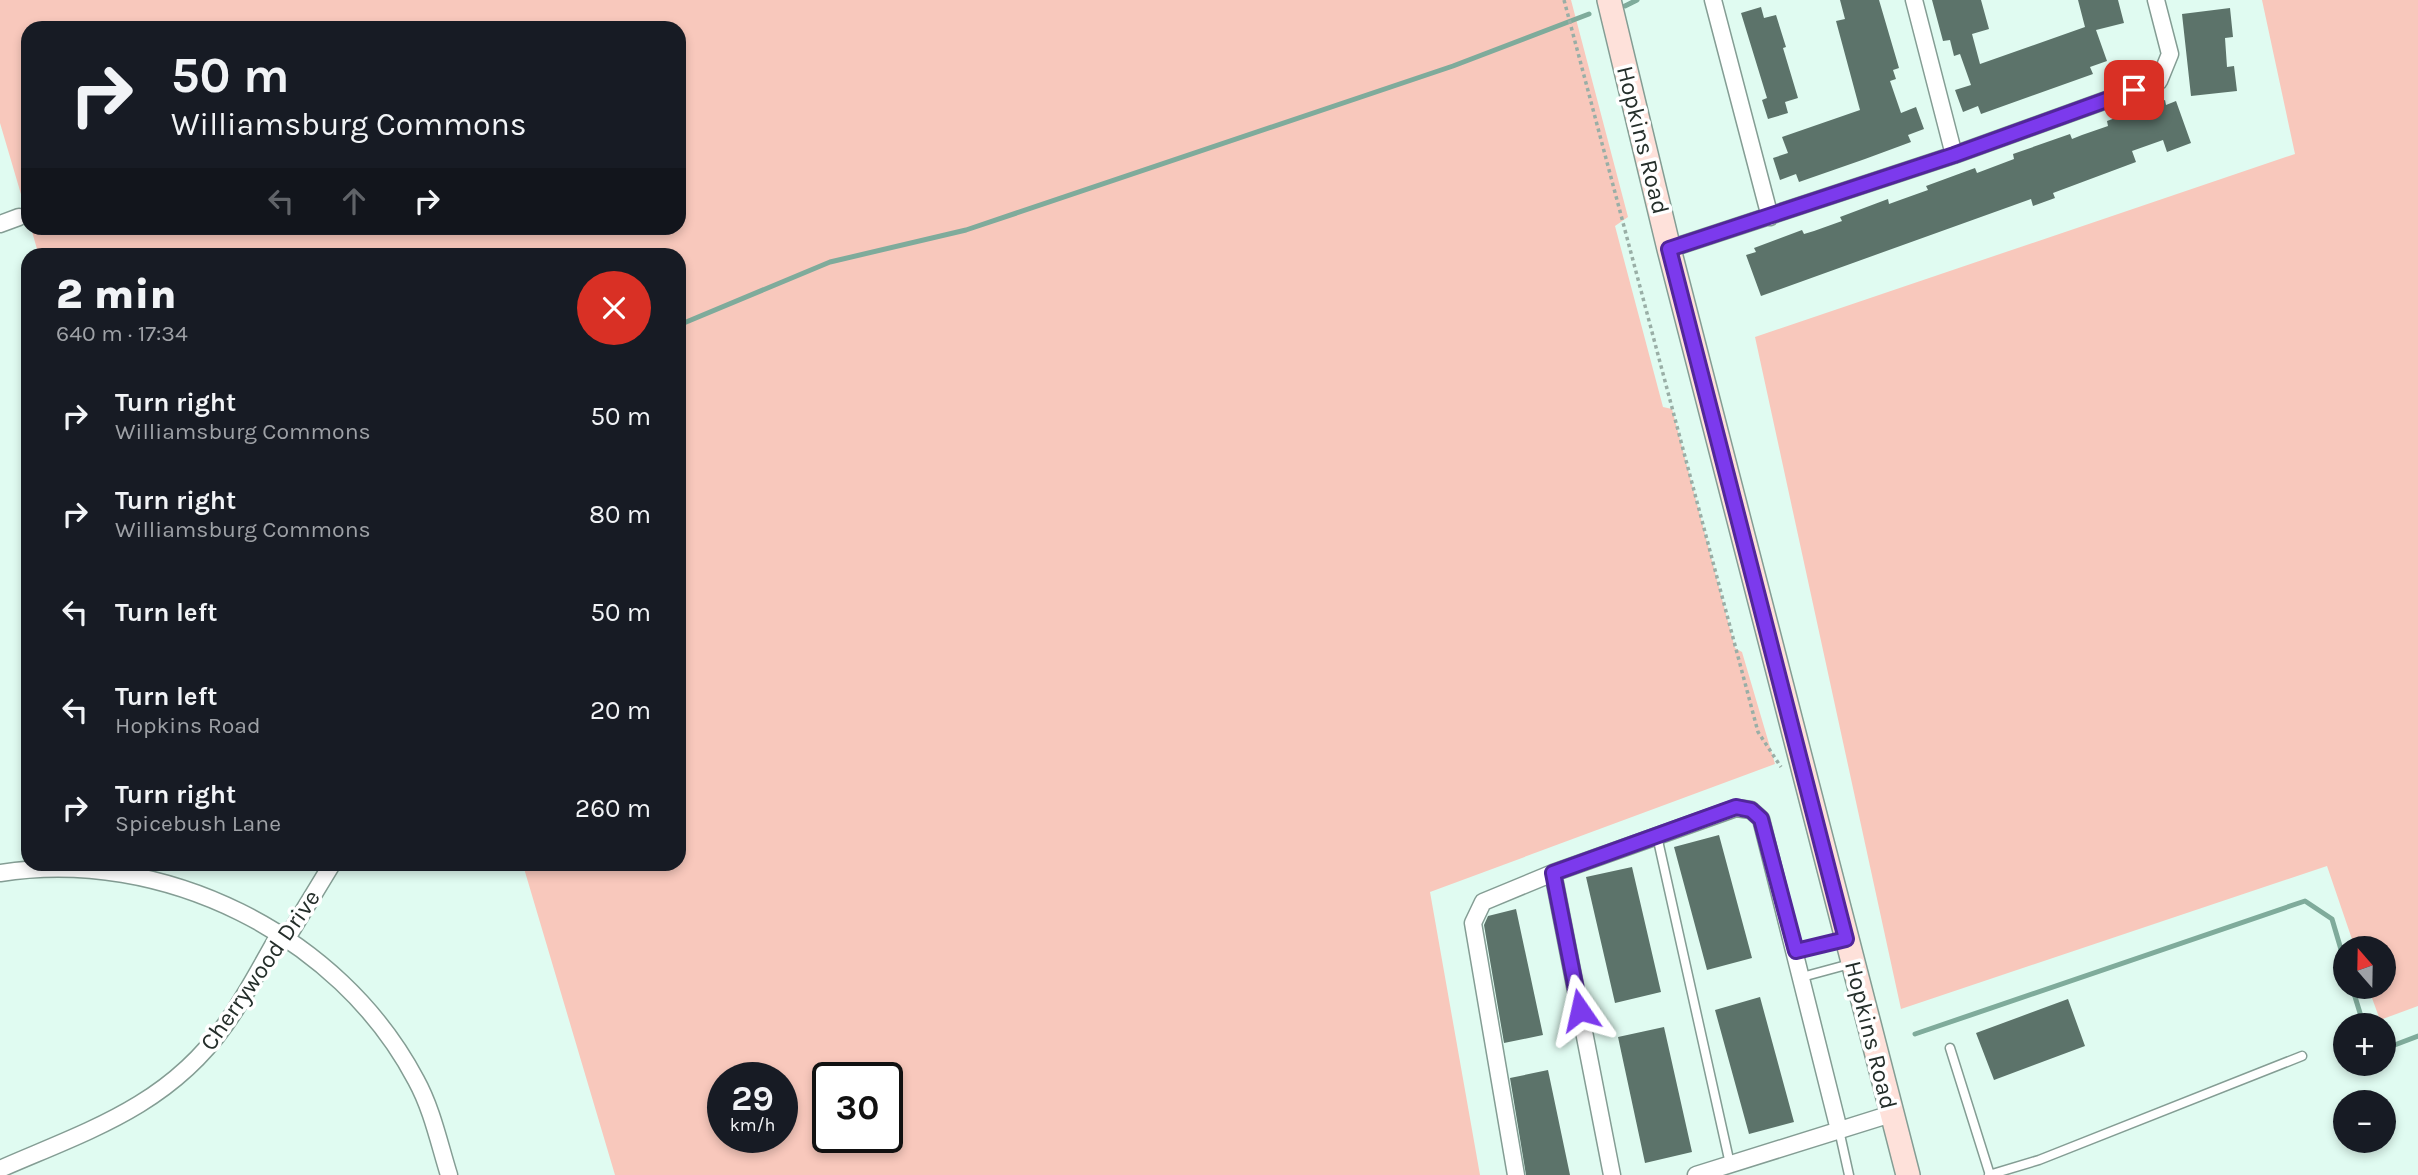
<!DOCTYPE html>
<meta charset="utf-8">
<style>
body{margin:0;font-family:Karla,sans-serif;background:#20242c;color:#f1f3f6;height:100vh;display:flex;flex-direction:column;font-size:26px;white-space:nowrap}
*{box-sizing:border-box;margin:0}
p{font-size:23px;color:#9ea1a6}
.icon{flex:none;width:38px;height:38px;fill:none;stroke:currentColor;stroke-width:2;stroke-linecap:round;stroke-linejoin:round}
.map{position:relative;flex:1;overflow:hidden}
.drawer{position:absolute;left:21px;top:248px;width:665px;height:623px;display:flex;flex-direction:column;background:#171b24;border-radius:21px;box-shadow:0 4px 10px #0003}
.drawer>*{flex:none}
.guide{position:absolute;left:21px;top:21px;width:665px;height:214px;border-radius:21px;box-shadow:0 4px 10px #0003;background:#171b24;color:#f1f3f6;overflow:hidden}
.needle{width:46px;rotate:340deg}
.tools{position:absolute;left:2333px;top:936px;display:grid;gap:14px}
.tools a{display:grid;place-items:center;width:63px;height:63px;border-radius:50%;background:#171b24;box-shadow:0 4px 10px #0003;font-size:35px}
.speed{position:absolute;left:707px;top:1062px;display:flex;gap:14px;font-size:35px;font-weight:700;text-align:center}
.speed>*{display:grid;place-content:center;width:91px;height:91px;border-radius:50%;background:#171b24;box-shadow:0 4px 10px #0003;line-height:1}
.speed small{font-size:18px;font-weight:400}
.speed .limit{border:4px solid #111;border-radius:10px;background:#fff;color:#111}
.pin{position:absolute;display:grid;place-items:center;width:60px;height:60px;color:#fff;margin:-30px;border-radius:14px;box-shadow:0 4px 10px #0006}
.me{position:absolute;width:77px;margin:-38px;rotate:349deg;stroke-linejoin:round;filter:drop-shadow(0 0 5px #0008)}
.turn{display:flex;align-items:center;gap:24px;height:147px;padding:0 35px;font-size:32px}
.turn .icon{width:91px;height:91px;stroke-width:2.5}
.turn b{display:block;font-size:49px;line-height:60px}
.lanes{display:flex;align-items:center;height:66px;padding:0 35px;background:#0003;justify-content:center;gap:35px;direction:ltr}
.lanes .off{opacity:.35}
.round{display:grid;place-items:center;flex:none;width:74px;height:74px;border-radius:37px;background:#20242c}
.head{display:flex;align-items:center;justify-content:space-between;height:119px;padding:0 35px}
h1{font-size:42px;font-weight:800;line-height:52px}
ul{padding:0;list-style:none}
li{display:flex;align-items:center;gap:21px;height:98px;padding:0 35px}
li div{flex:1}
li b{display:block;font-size:26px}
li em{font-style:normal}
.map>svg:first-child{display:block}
.green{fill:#f8c8bc;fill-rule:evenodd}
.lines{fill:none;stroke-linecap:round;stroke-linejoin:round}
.stream{stroke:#7fab9b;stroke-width:5}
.building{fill:#5c736a}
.lane-casing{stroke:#849d94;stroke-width:11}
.street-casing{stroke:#849d94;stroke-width:19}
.secondary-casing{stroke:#849d94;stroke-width:26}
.path{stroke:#99aea6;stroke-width:3.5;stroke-dasharray:3.5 3.5;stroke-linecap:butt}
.lane{stroke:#fff;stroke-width:8}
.street{stroke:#fff;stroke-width:16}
.secondary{stroke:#fee1da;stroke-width:23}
.route-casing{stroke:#51269a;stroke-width:18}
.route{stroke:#7c3aed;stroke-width:12}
.labels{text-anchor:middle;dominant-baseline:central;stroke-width:7;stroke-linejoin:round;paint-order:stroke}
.street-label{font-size:24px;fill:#242e2a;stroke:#fff}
</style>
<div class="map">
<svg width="2418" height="1175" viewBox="0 0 2418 1175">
<rect width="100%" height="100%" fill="#e0fbf1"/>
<path class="green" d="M0,0h1571l57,217 -13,9 48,181 9,2 63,239 7,4 33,112 -345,128 50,283h-865l-92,-310 156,-1v-608h-640l-8,-28h648v-200h-651v190l-28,-95zM723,1078h59v60h-59zM828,1078h59v60h-59z
M2262,0h156v1006l-38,14 -12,-33h16v-39h-29l-28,-82 -426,143 -146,-672 540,-183z"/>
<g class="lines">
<path class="stream" d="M1625,6l12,-6
M679,325l151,-63 136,-32 487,-164 136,-52
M2352,987l12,39
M1915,1034l390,-133 27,18 13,44
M2384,1049l34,-13"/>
</g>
<path class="building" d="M1840,0h39l20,68 -6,2 3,9 -6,2 11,32 15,-6 8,22 -16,6 3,7 -46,17 -66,23 -3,-8 -16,6 -7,-22 15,-5 -6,-16 78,-27 -24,-89 9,-2z
M1932,0h49l8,29 -17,5 8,30 105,-37 -7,-27h40l6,23 -28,7 11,31 -17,6 3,7 -112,40 -3,-8 -15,6 -8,-22 16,-5 -11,-31 -6,2 -4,-16 -7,1z
M1761,7l3,11 12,-3 10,32 -3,1 15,50 -13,4 3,11 -20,6 -6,-19 5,-2 -26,-85z
M2230,8l3,29 -8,1 2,29 7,-1 3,25 -46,5 -9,-82z
M2165,100l1,5 10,-4 15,42 -24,9 -4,-12 -31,11 4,11 -83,31 2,5 -22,8 -2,-7 -270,97 -15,-41 10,-3 -2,-4 48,-18 2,4 10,-3 28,-10 -2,-4 48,-18 1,5 11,-4 28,-10 -2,-4 49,-18 2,5 37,-14 -1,-5 57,-20 2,5 10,-4 26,-9 -1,-5z
M1719,835l33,123 -45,12 -33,-123z
M1632,867l29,125 -46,11 -29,-126z
M1516,909l27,126 -39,8 -20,-118 4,-9z
M1760,997l34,125 -45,12 -34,-124z
M2068,999l17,47 -91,34 -18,-47z
M1664,1027l28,125 -47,11 -27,-126z
M1548,1070l22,105h-44l-16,-97z"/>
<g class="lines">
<defs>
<path id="lane" d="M1657,836l73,328
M1795,951l48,-12
M1802,977l48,-13
M1950,1048l40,127
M1839,1130l10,45
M1989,1175l50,-15 263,-104"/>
<path id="street" d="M1713,0l57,217
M1914,0l40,155
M0,224l19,-7
M1669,249l285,-94 205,-74 11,-27 -14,-54
M0,873c162,-26 339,61 416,207 16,29 23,63 33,95
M1553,873l59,302
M287,938l45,-74
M0,1169c87,-38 168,-63 225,-144 21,-29 37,-61 55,-92
M1516,1175l-43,-252 10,-21 70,-29 183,-65 15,2 10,9 78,311
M1696,1175l195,-61"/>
<path id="secondary" d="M1609,0l60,249 239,926"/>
</defs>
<use href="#lane" class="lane-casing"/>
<use href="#street" class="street-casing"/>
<use href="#secondary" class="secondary-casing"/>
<path class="path" d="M1564,0l194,732 23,35"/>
<use href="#lane" class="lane"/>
<use href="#street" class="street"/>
<use href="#secondary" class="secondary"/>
</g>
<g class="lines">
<defs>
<path id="route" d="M1580,1010l-27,-137 183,-66 15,3 10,9 35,132 50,-12 -177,-690 285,-94 180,-65"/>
</defs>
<use href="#route" class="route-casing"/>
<use href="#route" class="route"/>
</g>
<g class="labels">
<g class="street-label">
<text transform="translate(1643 140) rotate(76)">Hopkins Road</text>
<text transform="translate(260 970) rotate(-55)">Cherrywood Drive</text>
<text transform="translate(1871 1035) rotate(76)">Hopkins Road</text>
</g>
</g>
</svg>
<div class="tools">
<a><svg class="needle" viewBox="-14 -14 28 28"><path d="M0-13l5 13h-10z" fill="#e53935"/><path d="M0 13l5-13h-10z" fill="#9ea1a6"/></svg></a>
<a>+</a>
<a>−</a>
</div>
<div class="speed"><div>29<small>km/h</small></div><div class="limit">30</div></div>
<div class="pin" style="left:2134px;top:90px;background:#d93025"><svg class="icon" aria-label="arrive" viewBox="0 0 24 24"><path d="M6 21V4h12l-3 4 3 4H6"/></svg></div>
<svg class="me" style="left:1580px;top:1010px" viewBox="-20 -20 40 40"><path d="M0-17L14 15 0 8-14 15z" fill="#7c3aed" stroke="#fff" stroke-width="4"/></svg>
<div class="guide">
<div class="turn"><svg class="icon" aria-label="right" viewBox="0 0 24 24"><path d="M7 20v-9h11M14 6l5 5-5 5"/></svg><div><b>50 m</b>Williamsburg Commons</div></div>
<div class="lanes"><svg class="icon off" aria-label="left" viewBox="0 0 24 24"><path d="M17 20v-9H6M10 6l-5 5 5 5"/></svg><svg class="icon off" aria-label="ahead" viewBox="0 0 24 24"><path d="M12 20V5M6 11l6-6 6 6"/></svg><svg class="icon" aria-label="right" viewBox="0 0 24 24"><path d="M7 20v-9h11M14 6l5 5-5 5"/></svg></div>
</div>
<section class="drawer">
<div class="head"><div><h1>2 min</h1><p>640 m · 17:34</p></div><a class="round" style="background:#d93025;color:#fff"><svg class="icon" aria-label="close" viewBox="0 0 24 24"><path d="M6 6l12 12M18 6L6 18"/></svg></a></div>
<ul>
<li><svg class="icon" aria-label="right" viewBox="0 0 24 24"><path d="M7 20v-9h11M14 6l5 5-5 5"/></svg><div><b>Turn right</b><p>Williamsburg Commons</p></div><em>50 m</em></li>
<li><svg class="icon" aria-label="right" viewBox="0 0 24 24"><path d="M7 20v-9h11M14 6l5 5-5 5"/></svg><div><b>Turn right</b><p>Williamsburg Commons</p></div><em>80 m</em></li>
<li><svg class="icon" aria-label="left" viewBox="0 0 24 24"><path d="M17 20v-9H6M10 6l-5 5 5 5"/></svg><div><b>Turn left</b></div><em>50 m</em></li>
<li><svg class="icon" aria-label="left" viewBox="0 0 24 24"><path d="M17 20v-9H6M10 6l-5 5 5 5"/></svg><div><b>Turn left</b><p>Hopkins Road</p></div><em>20 m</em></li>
<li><svg class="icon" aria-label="right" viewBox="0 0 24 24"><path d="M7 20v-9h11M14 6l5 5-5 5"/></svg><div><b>Turn right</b><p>Spicebush Lane</p></div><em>260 m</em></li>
</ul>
</section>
</div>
